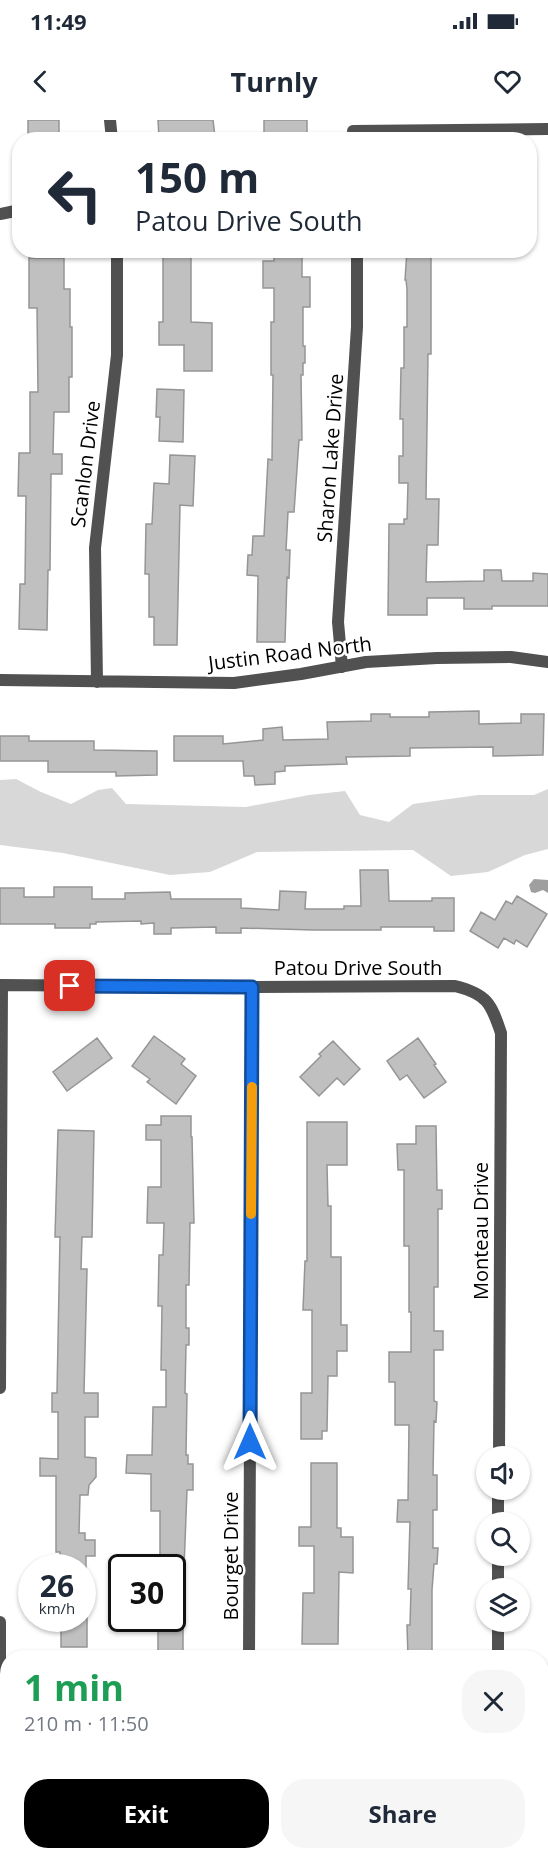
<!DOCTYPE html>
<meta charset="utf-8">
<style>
body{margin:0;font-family:"Open Sans",sans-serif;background:#f6f6f7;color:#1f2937;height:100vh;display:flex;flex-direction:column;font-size:22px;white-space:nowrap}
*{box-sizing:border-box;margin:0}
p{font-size:20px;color:#747a83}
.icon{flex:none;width:33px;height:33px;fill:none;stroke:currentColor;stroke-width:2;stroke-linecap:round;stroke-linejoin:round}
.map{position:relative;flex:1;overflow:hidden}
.drawer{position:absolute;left:0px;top:1530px;width:549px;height:210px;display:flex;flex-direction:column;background:#fff;border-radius:24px 24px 0 0;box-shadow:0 2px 4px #0004}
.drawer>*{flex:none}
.top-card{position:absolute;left:12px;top:12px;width:525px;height:126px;border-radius:24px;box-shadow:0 2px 4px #0004;background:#fff;color:#1f2937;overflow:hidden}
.tools{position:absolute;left:476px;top:1326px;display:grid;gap:12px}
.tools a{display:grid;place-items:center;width:54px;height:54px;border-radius:50%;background:#fff;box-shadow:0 2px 4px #0004;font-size:30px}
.speed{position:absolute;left:18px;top:1434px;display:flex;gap:12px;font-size:30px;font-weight:700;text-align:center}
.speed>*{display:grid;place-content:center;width:78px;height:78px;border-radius:50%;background:#fff;box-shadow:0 2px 4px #0004;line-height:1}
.speed small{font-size:15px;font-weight:400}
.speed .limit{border:3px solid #111;border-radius:9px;background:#fff;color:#111}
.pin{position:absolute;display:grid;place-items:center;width:51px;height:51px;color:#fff;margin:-26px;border-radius:12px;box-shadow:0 3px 9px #0006}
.me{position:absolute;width:66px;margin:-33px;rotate:0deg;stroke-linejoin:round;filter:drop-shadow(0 0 4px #0008)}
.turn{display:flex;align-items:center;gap:21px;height:126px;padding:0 24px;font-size:27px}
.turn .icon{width:78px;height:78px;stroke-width:2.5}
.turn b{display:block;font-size:42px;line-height:51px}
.round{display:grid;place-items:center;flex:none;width:63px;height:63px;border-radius:24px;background:#f6f6f7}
.overview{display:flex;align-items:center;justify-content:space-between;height:102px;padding:0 24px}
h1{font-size:36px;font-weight:700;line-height:45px;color:#1e9e55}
.action{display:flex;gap:12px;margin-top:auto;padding:12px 24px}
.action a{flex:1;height:69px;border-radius:24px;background:#000;color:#fff;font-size:24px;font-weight:700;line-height:69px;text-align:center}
.action a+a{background:#f6f6f7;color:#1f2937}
.status{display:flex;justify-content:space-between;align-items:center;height:42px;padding:0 30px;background:#fff;direction:ltr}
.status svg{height:16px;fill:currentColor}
header{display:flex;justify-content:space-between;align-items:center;height:78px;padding:0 24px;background:#fff;font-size:27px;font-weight:700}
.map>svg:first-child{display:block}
.green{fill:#d8d8d8}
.water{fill:#9f9f9f}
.building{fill:#c0c0c0;stroke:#959595;stroke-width:1.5}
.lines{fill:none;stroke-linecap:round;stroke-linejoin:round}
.minor{stroke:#515151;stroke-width:12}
.route-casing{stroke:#114b97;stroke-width:15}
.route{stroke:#1a73e8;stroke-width:10}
.slow{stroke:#f59e0b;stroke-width:10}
.labels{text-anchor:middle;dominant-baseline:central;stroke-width:5;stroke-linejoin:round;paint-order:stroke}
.street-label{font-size:20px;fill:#000;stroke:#fff}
</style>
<div class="status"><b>11:49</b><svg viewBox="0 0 49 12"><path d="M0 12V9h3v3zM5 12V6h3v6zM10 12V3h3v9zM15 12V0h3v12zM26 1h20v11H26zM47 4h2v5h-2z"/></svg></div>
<header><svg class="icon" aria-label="back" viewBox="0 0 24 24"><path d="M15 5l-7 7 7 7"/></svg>Turnly<svg class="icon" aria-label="heart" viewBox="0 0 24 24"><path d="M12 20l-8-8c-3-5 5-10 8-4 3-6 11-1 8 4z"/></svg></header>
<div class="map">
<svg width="548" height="1740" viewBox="0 0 548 1740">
<rect width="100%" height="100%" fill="#fff"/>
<path class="green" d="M16,659l25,13 30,12 27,-14 14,-2 14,16 120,3 63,-12 36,-4 15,24 29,7 24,-18 65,-9h56l14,-6v60l-23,6 -37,17 -37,4 -38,-26 -156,2 -47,20 -40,3 -107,-22 -63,-8v-65z"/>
<path class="water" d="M534,759l14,1v13l-5,-3 -8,3 -4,-1 -2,-7z"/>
<path class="building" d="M28,0h31v20h-31z
M158,0h55l2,17 -13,3 -43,-2z
M264,0h43v20h-43z
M407,130h24v104h-3l-2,145h13l-1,46h-11l-1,37 58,-1v-11h17l1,11h31v-8l15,1v32h-56v3h-28v-11h-37v17h-39l1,-91h15v-5h3l1,-36h-9v-27h4v-37h-3l1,-51h3v-41h3v-38l-1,-9h-1z
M274,134h28v23h8v30h-7v39h2v17h-2v12h-2l1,65h-3l-5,72h-6l-2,38h4l-1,28 -2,-1 -2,65h-28l1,-66 -11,-1 1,-20h4l1,-19h11l4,-77 4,1 1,-85h-2v-53h3v-34h-11v-27h11z
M163,136h28v66l21,1v48h-28v-26h-25v-23h4z
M29,138h35v31h6v38h2v50h-3v35h-15l-1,42h9v20h-11l-1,96h-2l-1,60 -28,-1 1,-45h5l1,-88h-8l1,-43h11v-61h8l-1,-84h-8z
M157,269l27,1 -1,52 -24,-1 1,-24h-4z
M170,335l25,1 -2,50 -13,-1 -3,140h-23v-28h-5v-43h-4l1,-50h6l2,-41 15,1z
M479,591v13l42,-1v-9h23l-1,41 -50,1v-9l-83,1v8l-64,1 1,7 -62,2v5l-10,1v12l-20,1 -1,-9h-10l-1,-15h-69v-25h49v8l40,-4v-11l19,-2 1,13 45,-1 -1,-17 44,-1v-7h19v3h39v-5z
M0,616h29v5h65v9l63,1v24l-41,1v-4h-68v-11h-48z
M360,750h28l1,31h43v-3h22v33h-20v-4h-53v3h-68l-72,-2v5h-25v-6l-45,1v6h-17v-11l-13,1v-3l-45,1v2h-6v4h-35v-4h-55v-36h24v9h30v-10h38v12h33v-6l45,-1 1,7h70v9l38,2 1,-19 26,1 -1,17h39v-3h17z
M517,776l30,18 -20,33 -11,-7 -2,4 -10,-6 -6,10 -28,-17 11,-19 14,8 11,-19 6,3z
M154,916l31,23 -4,5 15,12 -20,28 -29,-22 3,-3 -18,-13z
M97,918l15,20 -45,33 -14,-19z
M418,918l18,26 -2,1 12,17 -22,16 -17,-23 -7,5 -13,-19z
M333,921l27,28 -16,16 -7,-7 -18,18 -19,-19 21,-21 -2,-2z
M161,996h30v21h1l2,86h-4l-1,62h-3v43h3v17h-3l-1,48 2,1 -1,61h2v9h5v26h-6l-3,78h-24v-57h-9v-37l-25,-1 1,-18h25l1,-48h13v-37h-5l1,-64h-4l1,-51h4l1,-32h-17l1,-36h13v-47h-15v-15h15z
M307,1002h40v43h-20l1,41h3v51h10v68h6v26h-10v25h-9l-1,55h-5v8h-21v-46h11v-83h-9l2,-49h2z
M416,1006h20l1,64h5v19h-4v78h-4v44h9v19h-9v51l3,1 -1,20 -2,-1 -1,54h4v35h-4v38h5l-1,16h-3l-2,26v68h-24l-1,-33h3l1,-36h-3l2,-67h-13l1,-22h10l1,-75h-14v-43h-6v-30h22v-40h-2v-66h-5v-76h-6l-1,-26h19z
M58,1010l36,1 -2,106h-10l-1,32h6l-3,124h14v24h-13v40l11,1v19l-7,8 -1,10h-8l-1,38h6v7h10v16h-9v12h-26v-16h-4v-76h-16v-18l18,1v-47h-6v-19h5l3,-156h-5z
M311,1343h26v65h4v9h12v36l-14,-1 -1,72h-36l1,-51h11v-47h-15v-19h12z
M61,1498h26v29h-26z
M158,1498h25v37l-25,-1z"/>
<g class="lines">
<path class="minor" d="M110,0l2,20
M353,11l195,-2
M0,94l20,-4
M342,547l-4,-45 19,-295v-77
M0,560l234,3 67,-9 65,-12 71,-4 74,-1 37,5
M97,562l-2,-134 22,-193v-105
M0,865l252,2 203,-1c32,8 36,17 46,47l-2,423
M0,1268l2,-403
M498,1402v-32
M498,1468v-32
M0,1502v238
M249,1538l3,-671
M498,1538v-36
M249,1732v8
M496,1740v-8"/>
</g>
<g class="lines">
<defs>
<path id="route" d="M70,866l182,1 -2,455"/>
</defs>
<use href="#route" class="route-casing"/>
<use href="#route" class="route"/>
<path class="slow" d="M251,1094l1,-127"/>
</g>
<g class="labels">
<g class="street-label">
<text transform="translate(330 338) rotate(-86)">Sharon Lake Drive</text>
<text transform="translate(85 344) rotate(-83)">Scanlon Drive</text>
<text transform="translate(290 533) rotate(-7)">Justin Road North</text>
<text x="358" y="847">Patou Drive South</text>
<text transform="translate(480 1111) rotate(-90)">Monteau Drive</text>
<text transform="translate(230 1436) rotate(-90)">Bourget Drive</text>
</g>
</g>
</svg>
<div class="tools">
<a><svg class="icon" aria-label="sound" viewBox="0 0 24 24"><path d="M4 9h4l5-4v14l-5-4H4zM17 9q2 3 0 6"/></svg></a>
<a><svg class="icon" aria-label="search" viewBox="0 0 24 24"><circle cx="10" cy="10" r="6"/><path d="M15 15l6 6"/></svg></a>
<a><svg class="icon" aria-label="layers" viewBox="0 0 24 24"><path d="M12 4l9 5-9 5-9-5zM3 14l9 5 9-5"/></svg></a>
</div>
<div class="speed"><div>26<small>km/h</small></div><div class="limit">30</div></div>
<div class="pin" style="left:70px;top:866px;background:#d93025"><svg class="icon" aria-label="arrive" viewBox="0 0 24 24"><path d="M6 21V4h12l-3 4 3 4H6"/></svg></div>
<svg class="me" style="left:250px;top:1322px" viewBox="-20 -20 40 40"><path d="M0-17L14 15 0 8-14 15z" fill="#1a73e8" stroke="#fff" stroke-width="4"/></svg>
<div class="top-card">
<div class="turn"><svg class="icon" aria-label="left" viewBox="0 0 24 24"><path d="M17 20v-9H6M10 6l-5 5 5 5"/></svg><div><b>150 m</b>Patou Drive South</div></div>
</div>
<section class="drawer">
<div class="overview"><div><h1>1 min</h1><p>210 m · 11:50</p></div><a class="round"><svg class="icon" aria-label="close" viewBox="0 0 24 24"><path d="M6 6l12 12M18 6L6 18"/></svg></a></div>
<div class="action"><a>Exit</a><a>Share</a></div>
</section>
</div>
